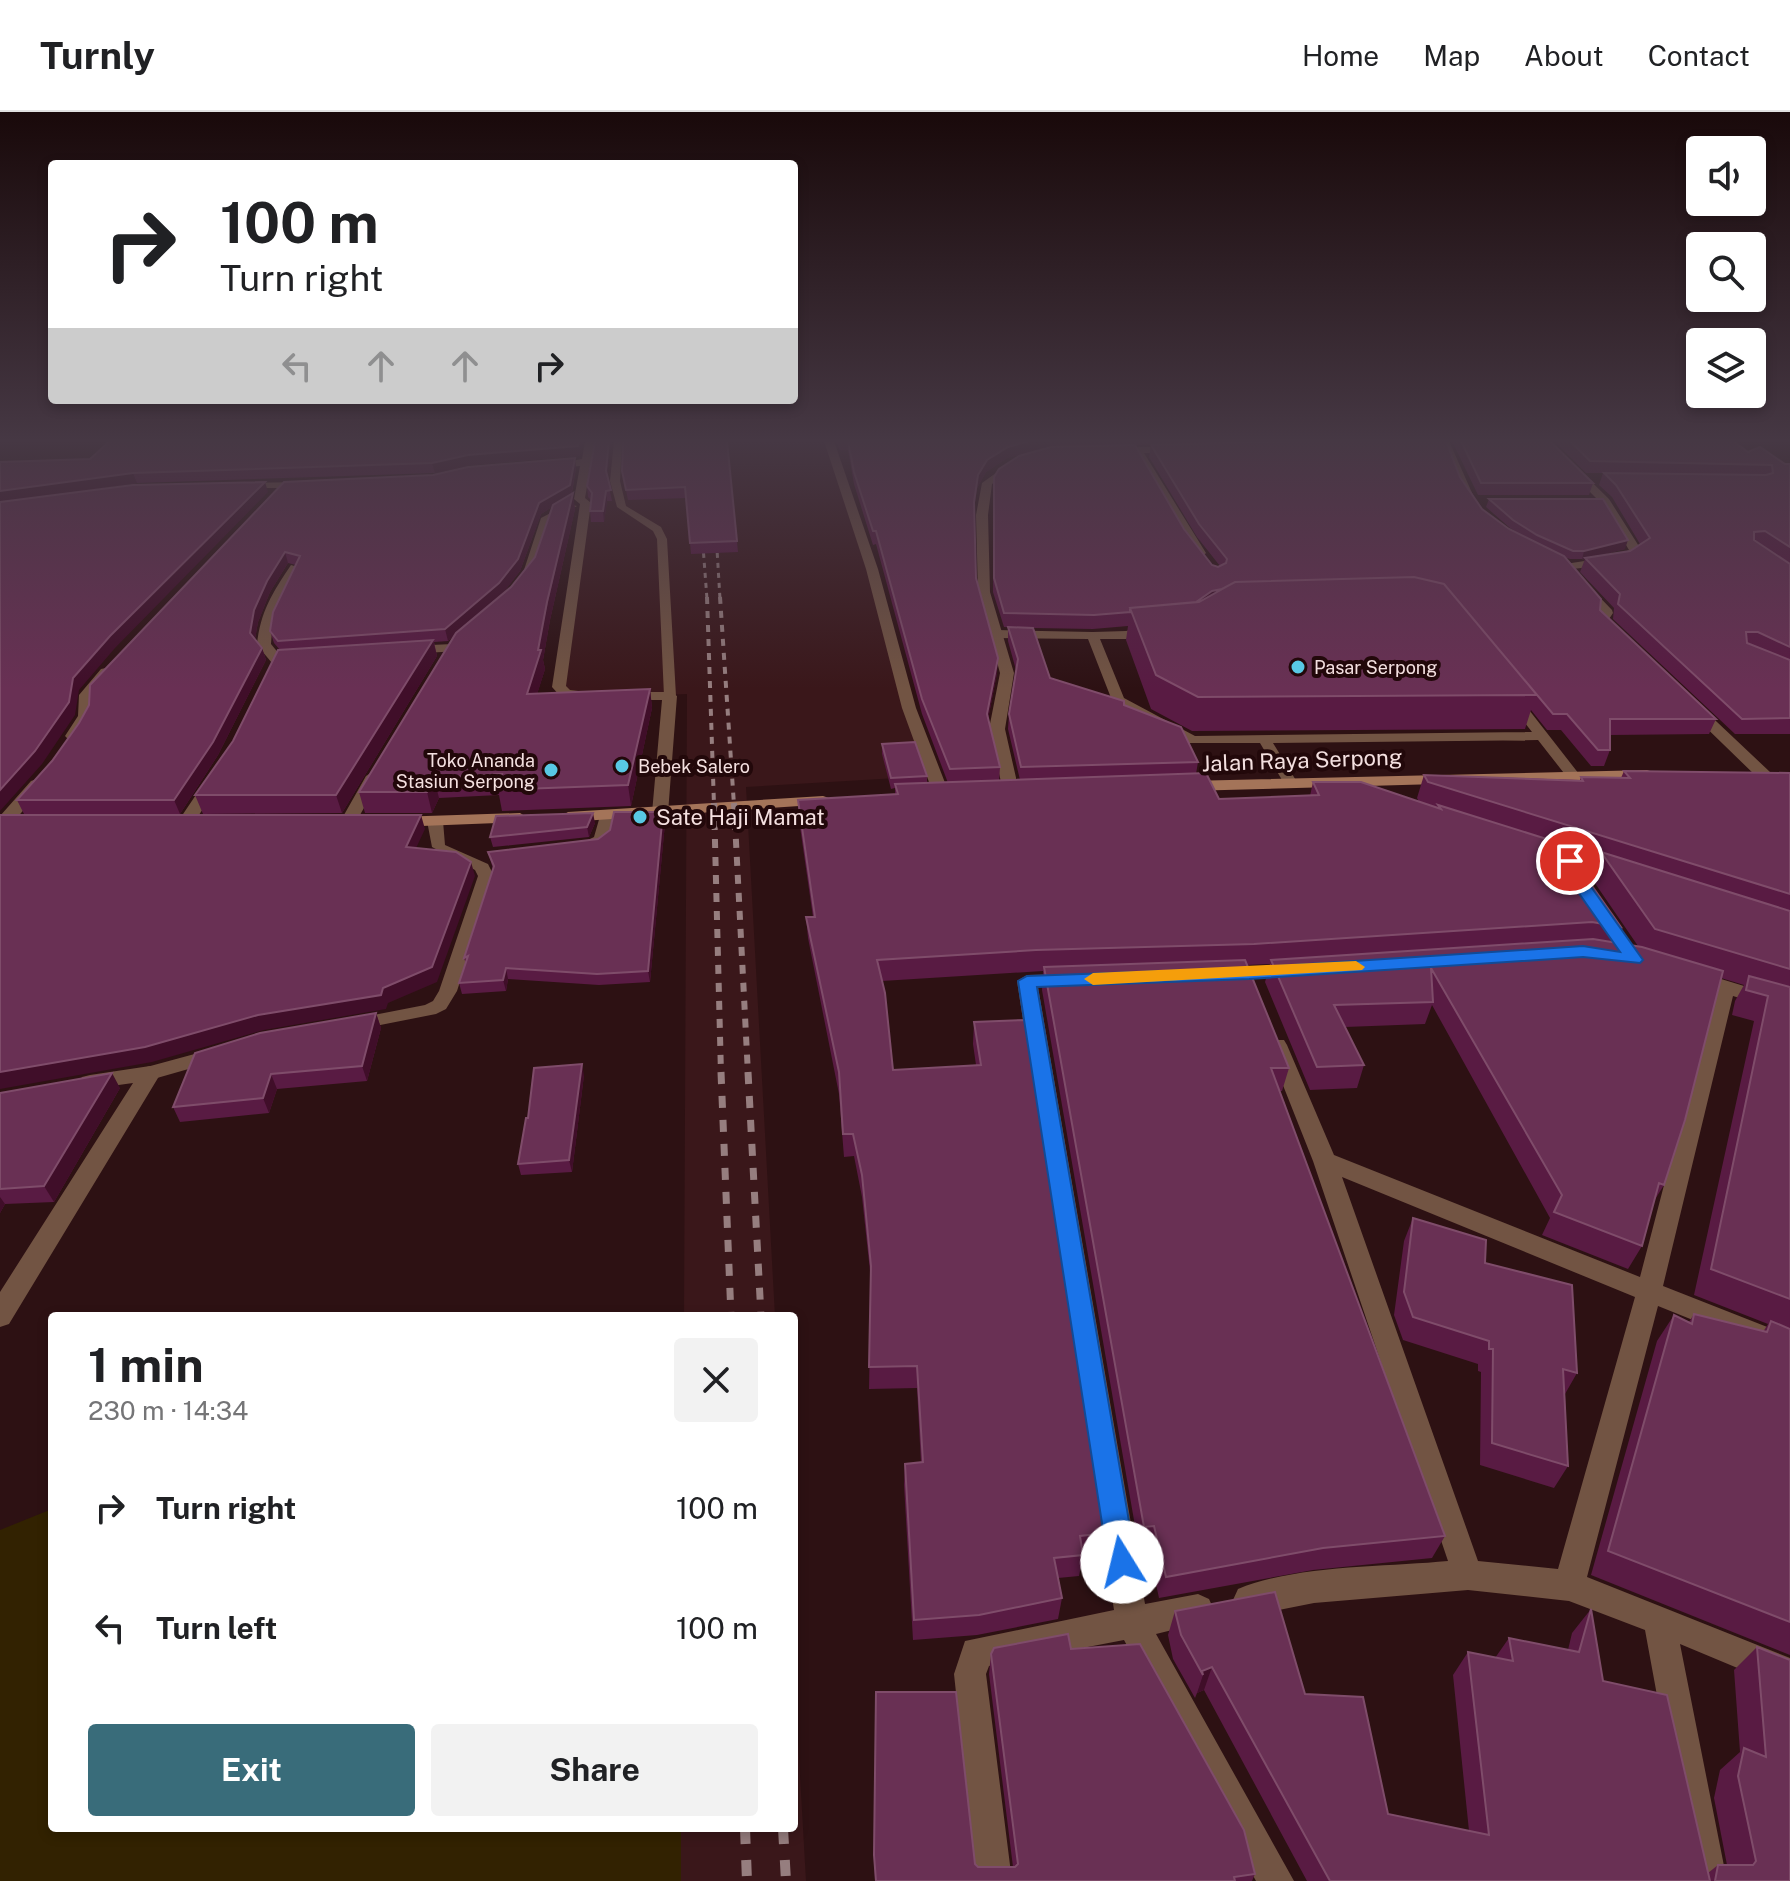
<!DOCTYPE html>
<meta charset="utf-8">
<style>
body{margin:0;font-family:"Public Sans",sans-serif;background:#f2f2f2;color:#202124;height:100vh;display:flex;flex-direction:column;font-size:30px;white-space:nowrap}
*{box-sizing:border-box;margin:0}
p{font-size:26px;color:#757577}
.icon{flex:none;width:44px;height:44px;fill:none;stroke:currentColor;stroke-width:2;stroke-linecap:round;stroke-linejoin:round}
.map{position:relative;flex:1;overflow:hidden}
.side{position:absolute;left:48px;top:1200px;width:750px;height:520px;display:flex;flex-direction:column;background:#fff;border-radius:8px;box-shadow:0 4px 12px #0003}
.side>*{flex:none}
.top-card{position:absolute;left:48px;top:48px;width:750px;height:244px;border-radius:8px;box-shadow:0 4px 12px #0003;background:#fff;color:#202124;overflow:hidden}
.controls{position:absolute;left:1686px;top:24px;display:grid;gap:16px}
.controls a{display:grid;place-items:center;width:80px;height:80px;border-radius:8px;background:#fff;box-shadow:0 4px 12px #0003;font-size:40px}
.pin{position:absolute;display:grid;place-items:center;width:68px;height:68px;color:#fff;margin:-34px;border:4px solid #fff;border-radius:50%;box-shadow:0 2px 8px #0007}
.me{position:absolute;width:88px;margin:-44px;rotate:351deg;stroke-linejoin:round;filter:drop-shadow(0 0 6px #0008)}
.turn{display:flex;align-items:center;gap:28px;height:168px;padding:0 40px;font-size:36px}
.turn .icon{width:104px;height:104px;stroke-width:2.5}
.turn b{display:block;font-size:56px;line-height:68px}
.lanes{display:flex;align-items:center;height:76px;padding:0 40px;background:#0003;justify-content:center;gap:40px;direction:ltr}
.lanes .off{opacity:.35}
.round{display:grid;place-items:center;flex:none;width:84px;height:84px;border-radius:8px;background:#f2f2f2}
.headline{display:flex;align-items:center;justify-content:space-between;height:136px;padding:0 40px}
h1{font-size:48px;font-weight:700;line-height:60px}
.button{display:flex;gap:16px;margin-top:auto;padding:16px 40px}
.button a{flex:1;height:92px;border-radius:8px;background:#396c7a;color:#fff;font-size:32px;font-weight:700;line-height:92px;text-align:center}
.button a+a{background:#f2f2f2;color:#202124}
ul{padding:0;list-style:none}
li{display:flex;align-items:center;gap:24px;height:120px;padding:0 40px}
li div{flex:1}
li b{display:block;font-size:30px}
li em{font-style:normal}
header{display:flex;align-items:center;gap:48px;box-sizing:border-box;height:112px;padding:0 40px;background:#fff;border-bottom:2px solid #e0e0e0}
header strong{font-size:38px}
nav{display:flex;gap:44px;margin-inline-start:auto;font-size:28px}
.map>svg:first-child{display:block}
.built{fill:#3a171a}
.green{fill:#322201}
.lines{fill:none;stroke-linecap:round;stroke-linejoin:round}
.lane{fill:#725443;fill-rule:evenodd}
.street{fill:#725443;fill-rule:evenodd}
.secondary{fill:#a47459;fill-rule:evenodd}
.rail-far4{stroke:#967e7f;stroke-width:3;stroke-dasharray:5 5;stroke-linecap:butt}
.rail-far3{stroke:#967e7f;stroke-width:4;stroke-dasharray:7 7;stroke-linecap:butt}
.rail-far2{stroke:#967e7f;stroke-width:6;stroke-dasharray:9 9;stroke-linecap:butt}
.rail-far1{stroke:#967e7f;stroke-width:7;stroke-dasharray:12 12;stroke-linecap:butt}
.rail{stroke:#967e7f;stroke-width:10;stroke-dasharray:16 16;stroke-linecap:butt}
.wall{fill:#591b43;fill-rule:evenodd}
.shaded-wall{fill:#400e29}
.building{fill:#693054;stroke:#7f4c6a;stroke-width:2}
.route{fill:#1a73e8;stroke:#114b97;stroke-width:2}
.slow{fill:#f59e0b}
.poi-dot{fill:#58c8e4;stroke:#22080a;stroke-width:3}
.labels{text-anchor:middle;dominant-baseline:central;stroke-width:8;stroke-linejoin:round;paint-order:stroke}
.far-poi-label{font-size:18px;fill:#f4e0e0;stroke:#22080a;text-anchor:start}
.street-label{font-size:22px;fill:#f4e0e0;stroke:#22080a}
.poi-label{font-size:22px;fill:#f4e0e0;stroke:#22080a;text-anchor:start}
</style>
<header>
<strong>Turnly</strong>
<nav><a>Home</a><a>Map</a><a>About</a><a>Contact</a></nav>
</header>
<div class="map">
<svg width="1790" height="1769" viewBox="0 0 1790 1769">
<rect width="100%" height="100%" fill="#2d1113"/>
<path class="built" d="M593,329h236l102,335 -185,11 29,529h-91l3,-622 -133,6z
M794,1557l12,212h-125v-53h113z"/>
<path class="green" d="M52,1397v319h629v53h-681v-351z"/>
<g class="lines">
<path class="lane" d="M614,329h8l-2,40 6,25 35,21 6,12 9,157 -6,4 -6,-4 -7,-157 -4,-8 -36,-24 -7,-26z
M1149,514l4,1v6l-27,6h-26l24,59 71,38 337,-4 -25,-32 7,-4 5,1 60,77 -7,4 -5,-1 -29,-37 -265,3 24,39 -7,4 -5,-1 -25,-42h-73l-74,-40 -25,-64 -92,-1 -6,-4 6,-4 97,2 33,-1z
M607,700l7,4 -8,27 -22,8 -5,-2 -3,-3 18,-9 6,-21z
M435,704l8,5 2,24 43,19 6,12 -37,115 -11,18 -10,5 -81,16 -7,-2 -2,-4 2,-4 77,-15 8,-4 6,-10 39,-115 -3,-6 -43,-23 -5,-26z
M213,937l7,1 2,5 -2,5 -70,20 -7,-2 -3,-5 3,-5z"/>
<path class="street" d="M585,329h10l-10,57 6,5 -25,183 4,4 26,3 2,3 -7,4 -30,-3 -9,-10 28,-183 -6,-5 6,-33 -30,3 -5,-3 37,-7z
M824,329h10l44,128 38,139 33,85 -2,3 -6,2 -8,-5 -31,-85 -36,-139z
M1439,329h10l28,63 -9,-2z
M1539,329h11l59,58 33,52 -2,2 -20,10 -55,7v-6l52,-8 12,-6 -28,-47z
M1137,335h40l5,3 -5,3h-33l62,100 -2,2 -10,-2 -60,-99h-21l-5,-3z
M1014,348l5,3 -1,2 -26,19 -4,31 2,77 24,81 -9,56 14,62 -8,5 -8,-5 -14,-62 11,-56 -22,-81 -2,-77 6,-32z
M239,371l68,-1 5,3 -5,3h-72l-1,-2z
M568,392l9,2 -25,14 -17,53 -8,11h-8l-2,-3 6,-8 18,-55z
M291,453l10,3c-17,26 -28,45 -30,76l13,16 -7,4 -5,-1 -15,-18c3,-33 16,-53 34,-80z
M1579,472h8l25,26 1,3 -4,6 14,14 -2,3h-10l-15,-17 4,-6 -21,-23z
M453,532l7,4 -2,3 -49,3 -7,-4 7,-4z
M106,556l7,4 -20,24 -1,20 -14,23h-10l-3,-3 13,-20 1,-21 22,-26z
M670,580l7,4 -9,117 -8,5 -8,-5 10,-113h-39l-7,-4 7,-4z
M1694,592l5,1 71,67v6h-12l-69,-67v-6z
M374,659l8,5 -26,46 -8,5 -6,-1 -2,-4 26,-46z
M214,663l8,5 -31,47 -6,1 -6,-1 -2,-4 31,-46z
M37,667l6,2v6l-33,39h-10v-10l31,-35z
M1552,738l74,23 3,4 -9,5 -74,-23 -3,-4z
M1295,853l10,6 -3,4 -79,6 -10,-6 10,-6z
M1695,859l95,29v14l-57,-18 -70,290 127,50v23l-132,-53 -71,271 203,81v32l-110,-46 47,237h-36l-46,-251 -76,-29 -101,-11 -154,13 -65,13 -11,-5 -5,-11 5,-11c57,-24 148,-22 210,-28l-135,-400 -46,-116 3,-5h14l3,5 47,110 306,122 75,-287 -27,-9 -3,-4zM1342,1065l293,120 -77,272 -80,-8z
M1067,862l7,2 3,4 -3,4 -36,3 107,617 53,-10 11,5 5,11 -5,11 -53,13 138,247h-38l-132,-241 -135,26 -3,8 26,207h-36l-22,-207 11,-33 149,-31 -97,-629 10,-6z
M150,954l8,2 3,5 -152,251 -9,3v-35l133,-209 -43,6 -8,-2 -3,-5 3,-5 8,-2z"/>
<path class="secondary" d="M1647,658l6,2v6l-466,13 -8,-5 8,-5z
M823,684l6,2v6l-261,18 -8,-5 8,-5z
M520,701l8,5 -2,4 -130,5 -8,-5 8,-5z"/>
<path class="rail-far4" d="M702,421l5,66
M716,421l4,66"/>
<path class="rail-far3" d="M707,485l7,208
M720,485l14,208"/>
<path class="rail-far2" d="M714,691l7,271
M734,691l14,271"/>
<path class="rail-far1" d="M721,960l10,244
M748,960l13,244"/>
<path class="rail" d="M745,1716l2,53
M783,1716l3,53"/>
</g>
<path class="wall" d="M110,329h473l-4,15 -109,9 -35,8 -298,10 -137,19 90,-43z
M611,329l-4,36 5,24h-5l-3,21h-13l-1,-11 1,-11 -3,-3 -1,-11z
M727,329l11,111 -47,2 -5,-56 -58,2 -6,-29z
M836,329h610l14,36 22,32 27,20 11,5 -10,-6 -24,-21 3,-8 136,50 -37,9 42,-7 10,-7 -28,-47 -13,-12 4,-12h-17l-32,-32h179l15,11 37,12h5v270h-55l-122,-115 1,-11 -34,-36 5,-13h-15l-6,-2 36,53 116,109 -7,15 -99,1v15l-6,16h-13l-30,-36h-14l-16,-20 -6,19 -333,2 -41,-22 -25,-69 2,-14 -35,3 -60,-1 17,50 74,27 74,57 -2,12 23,25 91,-3 3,-14 106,20 -2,-4 7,-23 156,5 1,-3 40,1 3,-7 166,2v882l-199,-80 66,-234 17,-26 15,7 5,-8 69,18 5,-8 -74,-29 60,-274 -22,-6 3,-14 9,-16 -23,-7 -57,207 -10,16 -12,45 -14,23 -86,-34 8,-17 -118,-213 -7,19 -80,3 19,38 -7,23 -47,2 -45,-108 5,-18 -23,1 42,103 -7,23h-2l165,445 -13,22 -119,12 -154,28 -11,-50 -9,1 -97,-559 1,-19 -161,10 11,89 83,-5 -3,-21 1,-22 133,511 -5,21 -19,2 -4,20 -21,2 4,20 -4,21 -81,16 -64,5 -9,-155 1,-21 16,-1 -4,-75 -48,1 2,-109 -9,-83 -8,-41 -10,1 -5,-63 -31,-156 -2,-21h7l-14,-97 -1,-20 97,-6v-6l-4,1 -9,-35v-10l45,32v7h21l-26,-69 -46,-170 -3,1 -19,-61 -6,-34h-8zM1219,331l-68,2 -2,12 48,80 23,29 -2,1 -6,-2 -28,-36 -190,-52 -1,115 11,35 19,1 -15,-1v14l8,29 -7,44 -1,15 12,51 -21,1 1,-14 -12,-48 9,-46 -21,-95 -2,-68 3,-22 9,-16 21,-14 43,-11zM1572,741l25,8 -7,15 48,70 -24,-4 7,-15 -45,-64z
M1452,329h98l43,42 -4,12h-111z
M576,356l-4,25 3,16 -25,111 -7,40 2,9 -8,25 113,-5 2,19 -21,98 -129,5 -3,-16 -60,3 -7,15h-67l-6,-21 96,-157 -7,6 -14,1 3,14 -95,157 -139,1 -8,-19 38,-54 47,-91 -6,-7 -4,-12 26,-66 -8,-2 -18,29 -12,30 -3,17 7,9 4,12 -48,95 -38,59h-156l-7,-14 35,-39 232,-279zM552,395l-17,50 -24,30 -9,7 18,-23 21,-57z
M663,700l2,11 -15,159 -51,3 -91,-6 -2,12 -44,3 -3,-11 7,-19 -2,-6 29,-89 -5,-17 110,-13z
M595,711l-6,14 -96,10 -3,-10z
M376,901l5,15 -14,53 -90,8 -8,24 -89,9 -7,-15z
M584,963l-12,97 -51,3 -3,-11 10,-46z
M120,976l-66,114 -49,2 -5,9v-120z
M1413,1106l72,45 92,110 -12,21 3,72 -14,22 -74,-23 1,-93 -3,-1v-7l-75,-24 -9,-25 10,-74z
M1591,1497l12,72 105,192 10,-8h9l-13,-67 6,-28 20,-18 -6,-82 23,-23 33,234h-483l-103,-191 -7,3 -2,5 -22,-39 -5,-24 7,-24 130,83 83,120 81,17 -16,-156 15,-23 27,6 14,-20 59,12 4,-17z
M1071,1537l184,225 -3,7h-377l-1,-26 101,9 3,3h35l-24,-193 2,-20z"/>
<path class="shaded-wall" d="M583,329l-4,15 -109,9 -35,8 -3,-10 36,-8z
M609,329h2l-4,40 -1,-10z
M1029,329h21v6l-43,11 -21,14 -9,16 -4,27 5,-40 9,-15 21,-13z
M575,346l1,10 -5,27 -30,19 -21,57 -18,24 -54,46 -3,-12z
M133,361l4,10 -137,19v-11z
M265,370l3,10 -153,156 -36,42 -4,25 -33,49 -42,47v-21l73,-112 37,-42z
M606,379l1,10 -3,21 -1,-11z
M573,381l2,16 -25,111 -7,40 2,9 -14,45 -4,-20z
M1628,428l-3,9 -43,11 2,-9z
M285,440l3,11 -18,29 -12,30 -4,23 -4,-12 4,-23 13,-29z
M1231,475l-42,20 23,-16z
M433,528l4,16 -95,157 -6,-18z
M262,536l4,12 -48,95 -38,59 -6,-14z
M998,546l-1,15 -11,57 1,-16z
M650,577l2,19 -21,98 -3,-21z
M434,666l5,20 -7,15 -5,-21z
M663,700l2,11 -15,159 -2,-11z
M593,701l2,10 -6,14 -2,-10z
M421,703l4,14 -15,32 -4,-14z
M471,750l4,14 -38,106 -49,21 -2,6 -122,21 -112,32 -152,27v-17l383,-84z
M506,856l2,11 -2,12 -3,-11z
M376,901l5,15 -14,53 -5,-15z
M582,952l2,11 -12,97 -3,-12z
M112,961l8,15 -66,114 -10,-16z
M271,962l6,15 -8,24 -6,-15z
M0,1085l5,7 -5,9z
M1212,1555l-8,23 -7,3 6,-18 -1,-4z"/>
<path class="building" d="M110,329h469l-1,5 -110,9 -36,8 -299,10 -133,18v-29l90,-3z
M595,329h14l-3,30 5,19 -5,1 -3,20h-13l2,-18 -5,-7z
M623,329h104l10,100 -47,2 -5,-56 -59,3 -4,-19z
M848,329h181l-21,6 -21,13 -9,15 -4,27 2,76 22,80 -11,56 13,53 -50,2 -28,-70 -46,-168h-3l-19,-59z
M1296,329h150l14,36 22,32 27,20 55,27 37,43 -1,11 116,109h-106v31h-12l-31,-36h-14l-109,-130 -30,-7 -179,5 -13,7 -10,2 -16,11 -66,6v4l-36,3 -90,-2 -10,-35v-101l5,-8 20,-13 32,-9 84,-2 49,84 28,36 6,2 8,-4 1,-4 -28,-35 -48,-79z
M1461,329h89l43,42h-112z
M1570,329h163l15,11 12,-5 25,17h5v83l-25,-16 -11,1v8l36,24v83l-32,-15h-12l1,11 43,17v58l-48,1 -124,-115 2,-10 -35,-36 45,-7 20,-13 -34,-53 -12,-12 162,2 7,-2 -1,-8 -182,-4z
M575,346l-5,27 -31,18 -21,56 -19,24 -54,46 -167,12 -8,-10 3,-19 27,-56 -15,-4 -18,29 -13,29 -4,23 12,15 -49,94 -39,58h-157l35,-39 27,-38 10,-18 1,-20 194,-203 149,-7 35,-8z
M265,370l-155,154 -37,42 -4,24 -34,49 -35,39v-288l133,-17z
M573,381l-26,109 -9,48h3l-14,44 123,-5 -22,96 -131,5 5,-16 -68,4 -7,14h-68l97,-159 55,-46 24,-30 18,-52z
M1489,387h114l25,41 -44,11h-11l-36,-16 -24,-15z
M1414,465l30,7 93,111 -339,2 -42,-22 -26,-67 69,-6 36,-20z
M1008,515l25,1 17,50 74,23v4l57,22 17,35 -177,5 -12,-53 9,-55z
M433,528l-97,155h-141l38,-54 45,-91z
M915,630l12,34 -36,2 -9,-34z
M1624,659l166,2v121l-362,-112 -4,-7 159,6 -2,-4 49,1z
M1206,661l13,26 100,-4 -6,-13h48l80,27 -3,-4 131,41 7,17 45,64 -29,-5 -338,22 -218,6 -159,10 8,33 8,77 88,-5 -7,-43 51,-2 82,513 -27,3 3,19 -29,3 8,40 -83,17 -65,5 -9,-156 18,-2 -6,-96 -48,1 2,-101 -9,-91 -9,-41h-10l-4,-62 -33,-155h9l-17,-117 100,-6 -3,-10z
M614,700h49l-15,159 -51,3 -91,-6 -3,12 -44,3 9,-27 -4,2 30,-92 -6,-14 110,-13 12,-9z
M593,701l-6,14 -97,10 6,-21z
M0,703h421l-15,32 50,5 15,10 -39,105 -49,21 -2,7 -123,20 -113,32 -145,25z
M1601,740l189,59v58l-135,-40z
M1593,827l49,8 81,24 -38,149 -21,65 -5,-2 -17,63 -88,-34 8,-17 -131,-227 2,34 -99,3 30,60 -47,2 -46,-107z
M1245,848l44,108h-18l174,468 -122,12 -157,29 -12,-51 -10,1 -100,-560z
M1749,864l41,11v312l-79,-30 57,-273 -22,-6z
M376,901l-14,53 -91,8 -8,24 -90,9 22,-54 65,-20z
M582,952l-13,96 -51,4 8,-46h2l6,-50z
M112,961l-68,113 -44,3v-96z
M1413,1106l73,22 -1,23 87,22 5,88 -14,-4 5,97 -76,-23 1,-94h-4v-8l-76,-24 -9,-25z
M1694,1202l73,18 4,-11 19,8v293l-182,-71 66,-236 18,9z
M1275,1480l30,102 58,3 25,117 101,21 -21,-183 45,9 -4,-23 70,14 12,-43 12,72 64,14 43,186h-380l-118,-214 -10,4 1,4 -22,-40 -6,-24z
M1068,1522l3,15 69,-5 104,186 11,44 -21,3 1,4h-359l-2,-26 2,-163h80l19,172 3,3h37l3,-3 -27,-210 3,-6z
M1757,1535l33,13v221h-75l3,-16h35l3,-4 -18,-85 6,-28 22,9z"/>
<linearGradient id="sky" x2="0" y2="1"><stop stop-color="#19090a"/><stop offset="0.57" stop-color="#463844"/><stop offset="1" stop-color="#463844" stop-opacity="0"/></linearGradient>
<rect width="1790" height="577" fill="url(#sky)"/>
<path class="route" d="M1570,744l6,1 11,24 56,79 -3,3 -57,-6 -334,22 -212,8 99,575 -4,9 -10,4 -9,-4 -5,-9 -90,-581 9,-5 222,-8 334,-22 37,6 -49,-70 -9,-21z"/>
<path class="slow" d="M1356,849l9,6 -3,3 -269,15 -9,-6 9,-6z"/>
<g class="poi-dot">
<circle cx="1298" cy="555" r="8"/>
<circle cx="622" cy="654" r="8"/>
<circle cx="551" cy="658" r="8"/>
<circle cx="640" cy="705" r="8"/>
</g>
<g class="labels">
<g class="far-poi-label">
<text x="1314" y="555">Pasar Serpong</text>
<text x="535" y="648" text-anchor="end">Toko Ananda<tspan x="535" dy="21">Stasiun Serpong</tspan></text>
<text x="638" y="654">Bebek Salero</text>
</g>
<g class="street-label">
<text transform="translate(1302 648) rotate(-2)">Jalan Raya Serpong</text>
</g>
<g class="poi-label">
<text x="656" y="705">Sate Haji Mamat</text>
</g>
</g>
</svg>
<div class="controls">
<a><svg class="icon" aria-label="sound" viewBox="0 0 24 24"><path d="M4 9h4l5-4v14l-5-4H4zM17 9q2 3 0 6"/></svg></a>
<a><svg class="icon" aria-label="search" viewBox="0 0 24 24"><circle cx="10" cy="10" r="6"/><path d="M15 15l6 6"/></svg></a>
<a><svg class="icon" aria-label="layers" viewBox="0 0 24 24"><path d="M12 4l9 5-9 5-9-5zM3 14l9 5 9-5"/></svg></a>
</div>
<div class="pin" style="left:1570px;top:749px;background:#d93025"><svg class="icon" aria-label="arrive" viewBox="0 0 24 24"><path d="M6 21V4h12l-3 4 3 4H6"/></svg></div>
<svg class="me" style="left:1122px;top:1450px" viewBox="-20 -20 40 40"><circle r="19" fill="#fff"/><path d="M0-13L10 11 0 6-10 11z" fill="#1a73e8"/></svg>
<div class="top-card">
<div class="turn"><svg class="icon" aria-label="right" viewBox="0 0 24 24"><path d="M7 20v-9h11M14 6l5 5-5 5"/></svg><div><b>100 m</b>Turn right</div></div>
<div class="lanes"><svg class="icon off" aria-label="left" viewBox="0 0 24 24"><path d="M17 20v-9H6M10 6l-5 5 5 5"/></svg><svg class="icon off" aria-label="ahead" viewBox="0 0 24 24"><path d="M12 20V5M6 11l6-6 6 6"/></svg><svg class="icon off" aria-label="ahead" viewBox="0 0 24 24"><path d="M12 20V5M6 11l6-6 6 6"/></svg><svg class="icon" aria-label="right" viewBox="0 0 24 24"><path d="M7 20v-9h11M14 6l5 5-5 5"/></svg></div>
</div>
<section class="side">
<div class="headline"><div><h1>1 min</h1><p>230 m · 14:34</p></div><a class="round"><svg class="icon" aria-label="close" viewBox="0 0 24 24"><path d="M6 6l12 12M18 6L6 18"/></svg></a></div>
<ul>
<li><svg class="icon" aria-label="right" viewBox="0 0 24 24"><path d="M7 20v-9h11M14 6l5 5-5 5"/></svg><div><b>Turn right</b></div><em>100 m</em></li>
<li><svg class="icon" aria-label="left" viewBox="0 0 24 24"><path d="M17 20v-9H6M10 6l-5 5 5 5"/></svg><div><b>Turn left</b></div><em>100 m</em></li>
</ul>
<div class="button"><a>Exit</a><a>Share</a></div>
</section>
</div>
